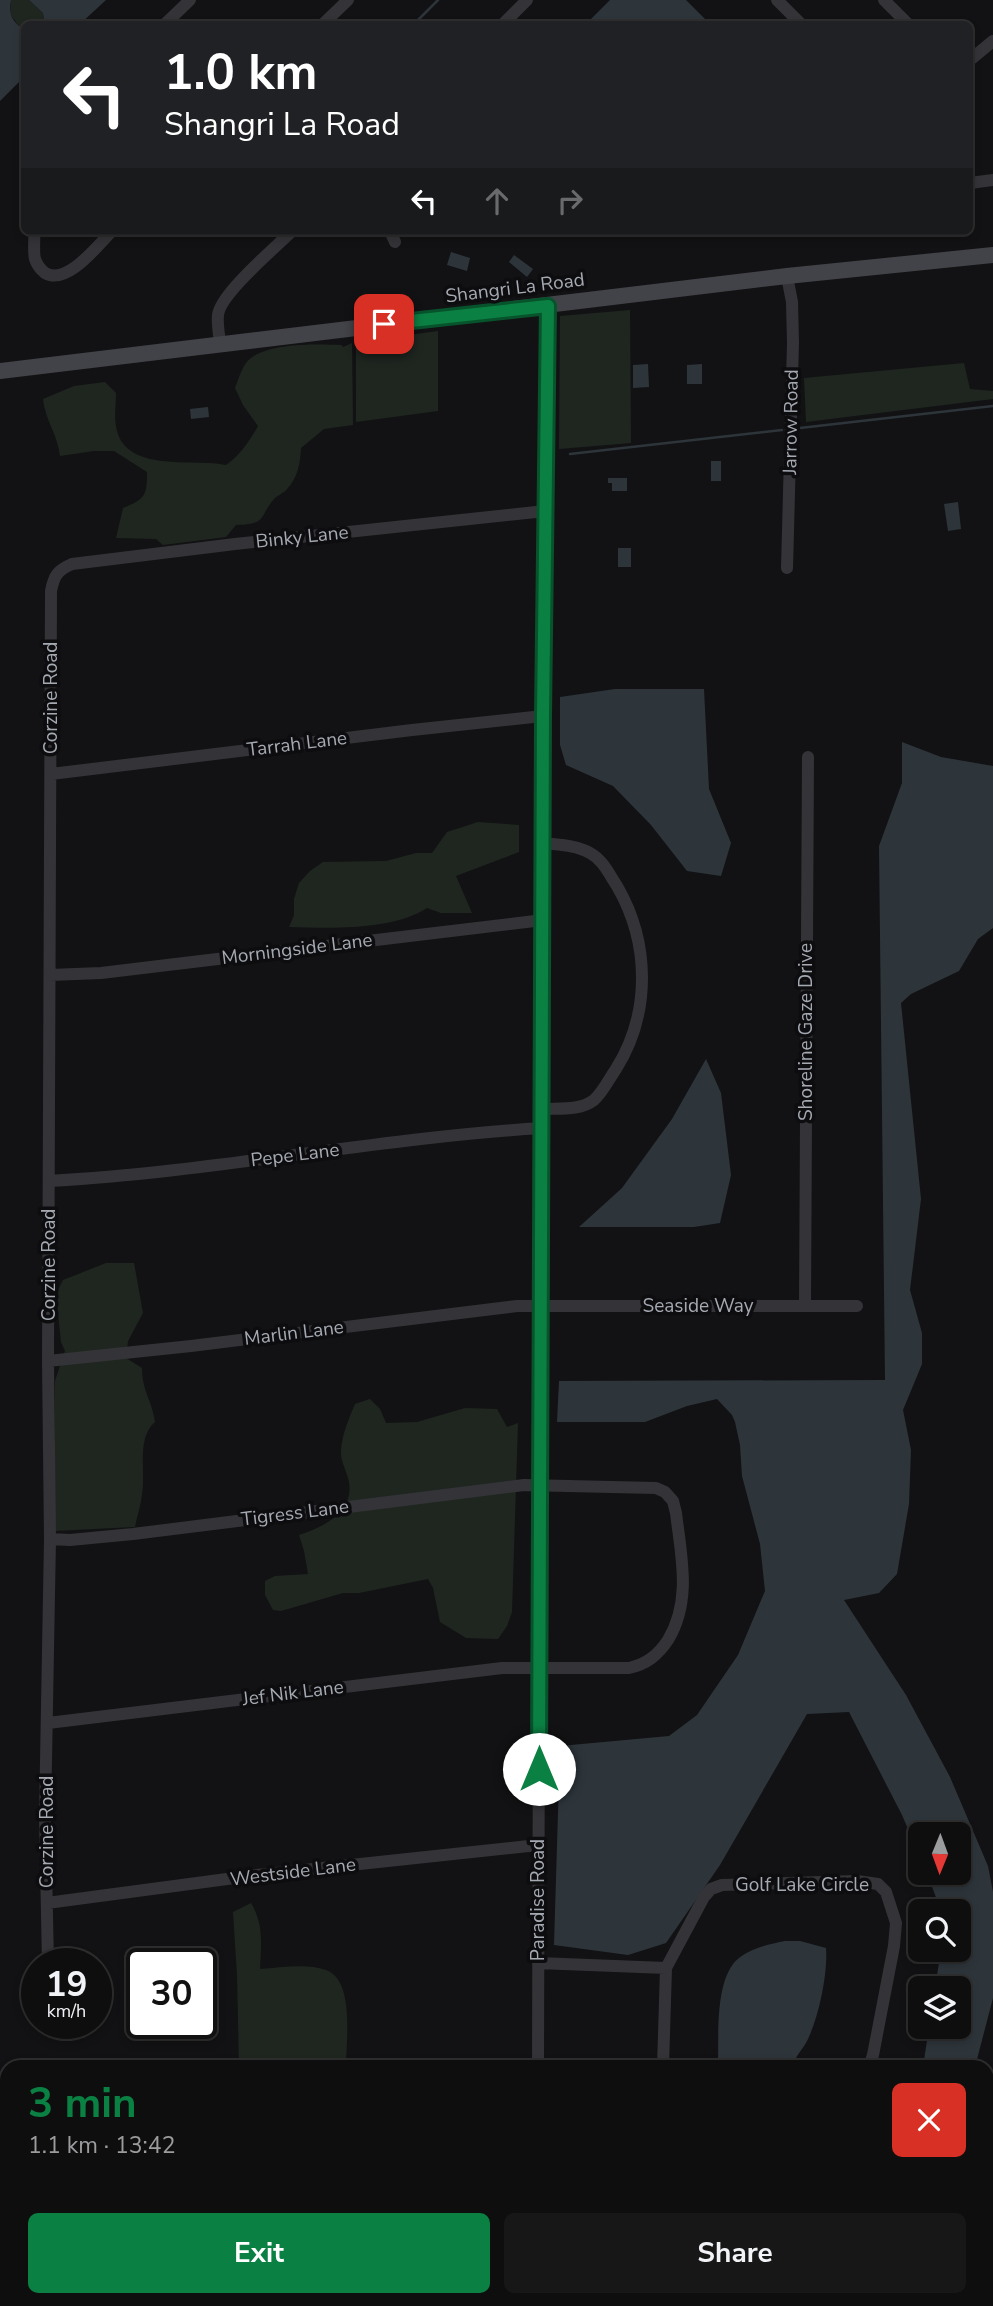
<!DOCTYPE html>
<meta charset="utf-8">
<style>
body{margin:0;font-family:"Nunito Sans",sans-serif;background:#171718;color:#f1f3f6;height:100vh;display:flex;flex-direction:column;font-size:26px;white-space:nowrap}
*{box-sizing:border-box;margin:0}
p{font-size:23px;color:#9b9c9e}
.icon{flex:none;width:38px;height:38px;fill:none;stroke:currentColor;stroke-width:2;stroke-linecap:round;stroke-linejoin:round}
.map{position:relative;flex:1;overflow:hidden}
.panel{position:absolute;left:0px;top:2060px;width:994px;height:247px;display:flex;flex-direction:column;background:#0e0e0f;border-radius:21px 21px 0 0;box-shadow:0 4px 10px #0003,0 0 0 2px #2e2e2f}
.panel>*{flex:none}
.hud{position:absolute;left:21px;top:21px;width:952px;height:214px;border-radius:10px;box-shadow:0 4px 10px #0003,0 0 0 2px #2e2e2f;background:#202124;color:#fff;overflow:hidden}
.needle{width:46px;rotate:181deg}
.fabs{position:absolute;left:908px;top:1822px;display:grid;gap:14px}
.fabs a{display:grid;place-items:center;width:63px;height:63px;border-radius:10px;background:#0e0e0f;box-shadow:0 4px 10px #0003,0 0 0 2px #2e2e2f;font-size:35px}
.speed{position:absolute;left:21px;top:1948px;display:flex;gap:14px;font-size:35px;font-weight:700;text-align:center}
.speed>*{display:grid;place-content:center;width:91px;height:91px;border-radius:50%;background:#0e0e0f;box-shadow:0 4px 10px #0003,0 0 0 2px #2e2e2f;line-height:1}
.speed small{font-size:18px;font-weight:400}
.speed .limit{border:4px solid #111;border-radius:10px;background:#fff;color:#111}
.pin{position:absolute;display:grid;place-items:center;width:60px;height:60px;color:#fff;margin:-30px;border-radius:14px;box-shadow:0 4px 10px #0006}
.me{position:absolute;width:77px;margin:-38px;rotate:0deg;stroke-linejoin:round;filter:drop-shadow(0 0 5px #0008)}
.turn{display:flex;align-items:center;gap:24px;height:147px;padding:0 28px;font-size:32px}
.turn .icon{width:91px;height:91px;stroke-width:2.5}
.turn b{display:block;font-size:49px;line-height:60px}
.lanes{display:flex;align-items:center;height:66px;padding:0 28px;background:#0003;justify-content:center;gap:35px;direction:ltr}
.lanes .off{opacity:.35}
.round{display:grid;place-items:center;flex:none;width:74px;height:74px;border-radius:10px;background:#171718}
.head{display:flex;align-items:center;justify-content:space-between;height:119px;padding:0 28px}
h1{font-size:42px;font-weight:700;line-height:52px;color:#0b8043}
.cta{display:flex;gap:14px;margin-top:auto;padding:14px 28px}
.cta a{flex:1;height:80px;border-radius:10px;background:#0b8043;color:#fff;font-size:28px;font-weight:700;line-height:80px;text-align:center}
.cta a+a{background:#171718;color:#f1f3f6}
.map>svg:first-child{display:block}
.green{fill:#1f2620}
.water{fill:#2d353b}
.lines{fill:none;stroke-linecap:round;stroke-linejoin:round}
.stream{stroke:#2d353b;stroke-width:2.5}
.street{stroke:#343438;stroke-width:12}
.secondary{stroke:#424348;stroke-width:16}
.route-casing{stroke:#07532c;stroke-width:18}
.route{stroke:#0b8043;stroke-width:12}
.labels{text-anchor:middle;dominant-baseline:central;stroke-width:7;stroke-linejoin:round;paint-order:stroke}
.street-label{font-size:19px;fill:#a5a9b2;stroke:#0d0d0f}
</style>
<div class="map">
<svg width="993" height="2306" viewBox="0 0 993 2306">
<rect width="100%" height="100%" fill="#121214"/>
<path class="green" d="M11,0h18l14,13 2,11 -26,2 -9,-12z
M630,310l1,133 -72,6 1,-133z
M438,331v80l-82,11v-80z
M352,343l1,82 -29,4 -23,19c-1,16 -3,29 -14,41 -3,4 -9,6 -13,10 -16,19 -6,25 -38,26l-10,12 -63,8 -7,-6 -40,-1 7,-30c22,-9 24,-12 24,-36l-33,-21h-20l-34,5c-2,-21 -15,-36 -17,-57l31,-13 31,-4 11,11c0,11 -2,23 0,33 7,48 77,32 110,39 13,-8 25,-26 32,-39l-15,-21 -8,-17c3,-8 6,-18 11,-25 16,-21 71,-19 95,-18l2,2z
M964,363l6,26 23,2v8l-187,23 -2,-44z
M478,822l41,3v27l-63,24 16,37h-31l-14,-5c-36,23 -96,20 -138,19l5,-12v-16l5,-16 11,-12 13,-9 63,-1 30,-8h16l15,-21z
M106,1263h28l9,50 -15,28 -2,17 16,10c0,23 10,32 13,54 -19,16 -9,50 -13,72 -1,11 -5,22 -7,33l-81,4 1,-150 10,-30 -4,-9 -5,-48 7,-14z
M370,1399l10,10 6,14 31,-1 48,-14 32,1 10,18 11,-4 -6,189 -5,14 -9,13 -32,-1 -26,-16 -7,-34 -5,-9 -69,14h-16l-62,18 -8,-1 -8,-15v-14l10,-5 33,-2 -4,-23 -5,-16c25,-8 55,-23 50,-53 -2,-11 -9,-21 -8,-32 1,-15 8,-32 14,-46z
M251,1903c13,22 10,41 9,66 21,-1 45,-6 66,1 29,10 20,72 20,97h-107l-2,-92 -4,-63z"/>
<path class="water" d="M0,0h11c-2,12 -1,18 8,26h5v51l-24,24z
M29,0h77l-26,24h-35l-2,-11z
M610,0h76l24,24h-124z
M451,252l19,6 -3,13 -20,-6z
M514,255l19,14 -6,8 -18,-15z
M648,364l1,23 -16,1v-23z
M702,364v20h-15v-19z
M208,407l1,10 -18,2 -1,-10z
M711,461h10v20h-10z
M608,478h19v13h-15v-8h-4z
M958,502l3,27 -13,2 -4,-27z
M618,548h13v19h-13z
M615,689h89l5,100 22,54 -10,33 -34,-5 -36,-46 -38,-39 -47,-21 -6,-20v-48z
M902,742l39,15 52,9v162l-15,11 -19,32 -48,23 -10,9 20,196 -11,91 12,43v31l-19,46 8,40 -2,54 -12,70 -18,19 -35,7 62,95 44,82 38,89 5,26v106l-18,69h-52l6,-40 30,-1v-38h-24l6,-38h18v-39h-18l-14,-38 32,-1v-38h-39v23l-18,-42 -53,-103 -42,2 -87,151 -54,78 -38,12 -74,-10 6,-199 109,-10 28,-21 41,-60 27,-64 -5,-47 -18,-68 -2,-31 -5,-23 -3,-7 -15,-16 -30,7 -42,16h-88l2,-41 326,-1 -6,-534 23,-63z
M706,1059l15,34 10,82 -11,48 -26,4h-115l43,-39 50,-69z
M785,1941h15l26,7c2,25 -7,68 -18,91 -4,9 -13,17 -16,28h-74c1,-30 -4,-89 21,-109 12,-10 31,-14 46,-17z
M597,2300h163l-14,6h-146z"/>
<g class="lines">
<path class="stream" d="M414,24l24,-24
M800,428l193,-22
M570,454l212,-24"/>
<path class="street" d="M777,0l24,24
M884,0l24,24
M165,24l25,-24
M323,24l25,-24
M503,24l24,-24
M970,60l23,-19
M970,183l23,-3
M34,231c1,9 -1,20 1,28 2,6 5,10 10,14 22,13 52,-27 67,-42
M390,231l5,11
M787,276l5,26 1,41 -6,225
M220,343c-1,-9 -3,-20 -2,-28 2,-21 57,-67 74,-84
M51,774l361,-44 131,-14
M50,975l51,-2 442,-53
M542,1109c17,-1 38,2 52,-9 9,-8 15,-21 22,-31 35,-56 34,-126 1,-183 -8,-12 -14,-26 -27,-33 -14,-8 -31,-8 -47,-10
M49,1181c165,-9 328,-43 493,-53
M805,1306l3,-549
M48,1361l143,-15 326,-40h340
M48,1723l454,-55h127c18,-4 29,-13 39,-28 24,-40 13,-84 8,-127l-3,-12 -8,-9 -9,-4 -132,-3 -391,49 -63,6 -20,-1
M47,1903l210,-28 281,-30
M538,1963l128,5
M48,1964l-3,-147 5,-278 -2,-178 3,-770c3,-16 7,-21 21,-27l163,-20 310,-33
M538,2067l2,-762 8,-999
M663,2067l3,-99 38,-71 7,-8 11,-4 135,-4 21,3 8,8 10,31 -2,23 -21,109 -4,12
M0,2169l7,-1
M541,2300v6
M27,2306l3,-6"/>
<path class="secondary" d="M0,371l787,-95 206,-21"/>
</g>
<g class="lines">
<defs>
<path id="route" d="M384,324l164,-18 -5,410 -4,1053"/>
</defs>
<use href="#route" class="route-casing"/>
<use href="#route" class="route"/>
</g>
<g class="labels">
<g class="street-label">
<text transform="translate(515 288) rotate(-7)">Shangri La Road</text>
<text transform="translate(791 422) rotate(-89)">Jarrow Road</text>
<text transform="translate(302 537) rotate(-6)">Binky Lane</text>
<text transform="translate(51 698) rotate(-90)">Corzine Road</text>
<text transform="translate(297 744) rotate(-7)">Tarrah Lane</text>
<text transform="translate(297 949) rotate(-7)">Morningside Lane</text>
<text transform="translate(806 1032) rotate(-90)">Shoreline Gaze Drive</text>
<text transform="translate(295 1155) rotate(-7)">Pepe Lane</text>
<text transform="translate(49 1265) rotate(-90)">Corzine Road</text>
<text x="698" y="1306">Seaside Way</text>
<text transform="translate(294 1333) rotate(-7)">Marlin Lane</text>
<text transform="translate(295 1513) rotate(-7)">Tigress Lane</text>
<text transform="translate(293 1693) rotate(-7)">Jef Nik Lane</text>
<text transform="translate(47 1832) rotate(-90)">Corzine Road</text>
<text transform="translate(293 1872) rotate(-7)">Westside Lane</text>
<text x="802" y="1885">Golf Lake Circle</text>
<text transform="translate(538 1900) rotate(-90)">Paradise Road</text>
</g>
</g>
</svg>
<div class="fabs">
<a><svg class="needle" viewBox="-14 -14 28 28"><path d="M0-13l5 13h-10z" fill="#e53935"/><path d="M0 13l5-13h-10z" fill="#9b9c9e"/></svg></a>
<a><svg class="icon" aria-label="search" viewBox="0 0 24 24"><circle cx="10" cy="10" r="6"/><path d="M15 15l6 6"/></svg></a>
<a><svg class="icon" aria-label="layers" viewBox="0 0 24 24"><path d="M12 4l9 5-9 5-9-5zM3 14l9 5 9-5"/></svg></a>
</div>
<div class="speed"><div>19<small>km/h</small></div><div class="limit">30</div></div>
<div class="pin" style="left:384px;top:324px;background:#d93025"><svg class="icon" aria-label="arrive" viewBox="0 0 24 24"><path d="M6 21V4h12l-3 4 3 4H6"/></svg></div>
<svg class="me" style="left:539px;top:1769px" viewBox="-20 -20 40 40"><circle r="19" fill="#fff"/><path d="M0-13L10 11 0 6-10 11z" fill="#0b8043"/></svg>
<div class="hud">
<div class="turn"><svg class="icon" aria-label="left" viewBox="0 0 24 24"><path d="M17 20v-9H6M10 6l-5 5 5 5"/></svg><div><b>1.0 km</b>Shangri La Road</div></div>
<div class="lanes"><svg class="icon" aria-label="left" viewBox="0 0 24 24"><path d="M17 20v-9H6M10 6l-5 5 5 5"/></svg><svg class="icon off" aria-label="ahead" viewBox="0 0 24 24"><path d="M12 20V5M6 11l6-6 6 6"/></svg><svg class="icon off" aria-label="right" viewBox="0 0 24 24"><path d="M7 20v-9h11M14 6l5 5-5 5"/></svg></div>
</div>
<section class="panel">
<div class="head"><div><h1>3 min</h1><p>1.1 km · 13:42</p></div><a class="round" style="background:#d93025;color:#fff"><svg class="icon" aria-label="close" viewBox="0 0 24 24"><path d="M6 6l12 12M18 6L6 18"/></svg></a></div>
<div class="cta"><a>Exit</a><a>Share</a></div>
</section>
</div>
